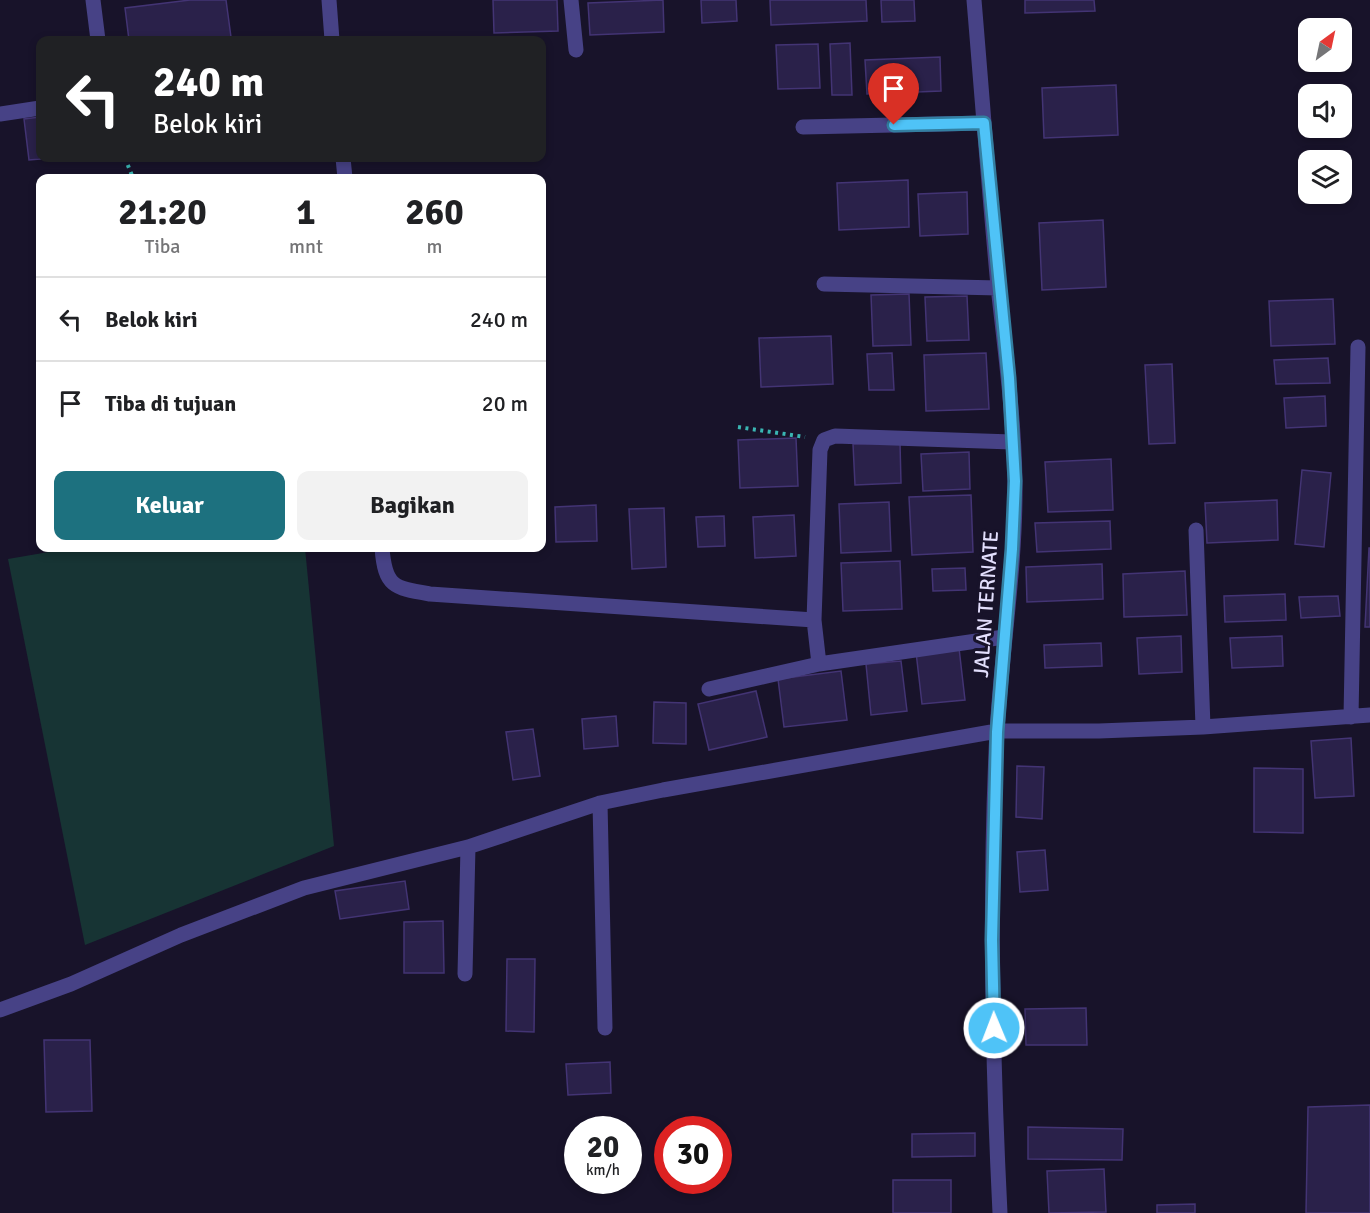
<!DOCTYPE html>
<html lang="id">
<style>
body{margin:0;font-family:Signika,sans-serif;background:#f2f2f2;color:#202124;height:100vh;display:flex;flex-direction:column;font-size:22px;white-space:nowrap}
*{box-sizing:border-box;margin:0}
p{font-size:20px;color:#757577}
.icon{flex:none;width:33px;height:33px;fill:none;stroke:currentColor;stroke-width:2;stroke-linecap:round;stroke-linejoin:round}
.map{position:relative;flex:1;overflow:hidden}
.details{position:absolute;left:36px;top:174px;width:510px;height:378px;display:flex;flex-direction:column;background:#fff;border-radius:12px;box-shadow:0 3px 9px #0003}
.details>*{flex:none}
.top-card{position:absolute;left:36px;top:36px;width:510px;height:126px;border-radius:12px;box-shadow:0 3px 9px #0003;background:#202124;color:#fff;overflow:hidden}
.needle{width:39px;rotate:33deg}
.controls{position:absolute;left:1298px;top:18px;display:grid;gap:12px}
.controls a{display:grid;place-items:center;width:54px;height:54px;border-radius:12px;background:#fff;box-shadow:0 3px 9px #0003;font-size:30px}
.speed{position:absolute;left:564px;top:1116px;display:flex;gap:12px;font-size:30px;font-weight:700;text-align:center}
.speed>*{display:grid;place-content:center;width:78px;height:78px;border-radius:50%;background:#fff;box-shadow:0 3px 9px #0003;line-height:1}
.speed small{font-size:15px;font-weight:400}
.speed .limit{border:9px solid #d22;background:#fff;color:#111}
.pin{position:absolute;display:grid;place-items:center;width:51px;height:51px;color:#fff;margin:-62px -26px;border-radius:50% 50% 50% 0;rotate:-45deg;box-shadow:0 0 6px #0007}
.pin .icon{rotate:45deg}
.me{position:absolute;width:66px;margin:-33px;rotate:359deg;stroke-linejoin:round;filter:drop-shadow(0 0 4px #0008)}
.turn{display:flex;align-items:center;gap:21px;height:126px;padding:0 18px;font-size:27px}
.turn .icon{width:78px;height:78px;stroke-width:2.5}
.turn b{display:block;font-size:42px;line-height:51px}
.eta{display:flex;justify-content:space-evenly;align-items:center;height:102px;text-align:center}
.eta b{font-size:36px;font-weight:700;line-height:42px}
.button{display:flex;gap:12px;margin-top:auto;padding:12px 18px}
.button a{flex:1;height:69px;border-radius:12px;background:#1d717f;color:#fff;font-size:24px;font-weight:700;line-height:69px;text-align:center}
.button a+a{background:#f2f2f2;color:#202124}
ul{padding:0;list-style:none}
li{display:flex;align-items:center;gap:18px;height:84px;padding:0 18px;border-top:2px solid #e0e0e0}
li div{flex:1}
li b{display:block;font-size:22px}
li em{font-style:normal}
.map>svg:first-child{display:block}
.green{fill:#173434}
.building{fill:#2a214a;stroke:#433474;stroke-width:1.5}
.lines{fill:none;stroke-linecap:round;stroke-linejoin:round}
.path{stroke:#3ab5b2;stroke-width:4;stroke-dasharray:3 4.5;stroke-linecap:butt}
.minor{stroke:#474286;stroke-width:15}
.route-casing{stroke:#337fa1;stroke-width:15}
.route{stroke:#4fc3f7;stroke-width:10}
.labels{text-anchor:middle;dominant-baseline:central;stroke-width:6;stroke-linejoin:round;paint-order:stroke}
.street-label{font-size:21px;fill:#e3dffd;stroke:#18132a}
</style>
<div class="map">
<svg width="1370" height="1213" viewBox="0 0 1370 1213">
<rect width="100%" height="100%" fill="#18132a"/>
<path class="green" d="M72,548h233l29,298 -249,99 -77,-386z"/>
<path class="building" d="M190,0h36l5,37 -26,3h-76l-4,-32z
M493,0h64l1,31 -64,2z
M663,0l1,32 -74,3 -2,-32z
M701,0h35l1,21 -35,2z
M770,0h96l1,21 -96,4z
M881,0h33l1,21 -33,1z
M1025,0h69l1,11 -70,2z
M850,43l2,52h-20l-2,-51z
M818,44l2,44 -42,1 -2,-44z
M940,57l1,34 -74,3 -2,-34z
M1116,85l2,50 -74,3 -2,-50z
M40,117v41h13l-24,2 -5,-41z
M908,180l1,47 -70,3 -2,-47z
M967,192l1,42 -48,2 -2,-42z
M1103,220l3,67 -64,3 -3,-67z
M909,294l2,51 -38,1 -2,-51z
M967,296l2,44 -42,1 -2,-44z
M1333,299l2,45 -64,2 -2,-45z
M831,336l2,48 -72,3 -2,-49z
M892,353l2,37h-25l-2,-36z
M986,353l3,56 -63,2 -2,-56z
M1328,358l2,25 -54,1 -2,-24z
M1172,364l3,79 -26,1 -4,-79z
M1325,396l1,30 -40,2 -2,-30z
M796,438l2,48 -58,2 -2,-48z
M900,443l1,40 -46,2 -2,-41z
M969,452l1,37 -47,2 -2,-37z
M1111,459l2,51 -65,2 -3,-50z
M1302,470l29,3 -7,74 -29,-3z
M971,495l2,57 -61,3 -3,-58z
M1277,500l1,40 -71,3 -2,-40z
M889,502l2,49 -50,2 -2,-49z
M596,505l1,36 -41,1 -1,-35z
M664,508l2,59 -34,2 -3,-60z
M794,515l2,41 -41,2 -2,-41z
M724,516l1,30 -27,1 -2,-30z
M1110,521l1,28 -74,3 -2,-29z
M1369,548h1v79h-5z
M900,561l2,48 -59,2 -2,-48z
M1102,564l1,35 -76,3 -1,-35z
M965,568l1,22 -33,1 -1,-22z
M1185,571l2,44 -63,2 -1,-43z
M1285,594l1,26 -61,2 -1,-26z
M1338,596l2,20 -39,2 -2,-21z
M1181,636l1,36 -43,2 -2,-36z
M1282,636l1,30 -51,2 -2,-30z
M1101,643l1,23 -57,2 -1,-23z
M959,648l6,52 -43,4 -6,-52z
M901,661l6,50 -36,4 -5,-51z
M841,671l6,49 -63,7 -6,-48z
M756,691l11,46 -58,13 -11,-46z
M654,702l32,1v41l-33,-1z
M616,716l2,30 -34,3 -2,-30z
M533,729l7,47 -27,4 -7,-48z
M1351,738l3,58 -39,2 -4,-57z
M1017,766l27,1 -2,52 -26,-2z
M1254,768l49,1v64l-49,-1z
M1045,850l3,40 -28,2 -3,-40z
M405,881l4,28 -69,10 -5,-28z
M443,921l1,52h-40v-51z
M507,959h28l-1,73 -28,-1z
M1086,1008l1,37h-61l-1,-36z
M44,1040h46l2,71 -46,1z
M610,1062l1,31 -43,2 -2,-31z
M1370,1105v108h-64l2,-106z
M1028,1127l95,2 -1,31 -94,-1z
M975,1133v23l-63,1v-23z
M1104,1169l2,43 -57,1 -2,-42z
M893,1180h58v33h-58z
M1195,1204v9h-38v-8z"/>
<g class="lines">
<path class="path" d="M125,158l8,20
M738,427l67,10"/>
<path class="minor" d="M93,0l5,40
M329,0l3,40
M571,0l5,50
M974,0c8,95 15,191 24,286 7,65 16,130 17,195 1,83 -13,166 -18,250 -8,160 -5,322 3,482
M0,114l40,-6
M803,127l181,-4
M343,158l2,20
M824,284l175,4
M1196,530l7,197
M382,548c3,39 12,40 48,46l384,26
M819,664l-5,-44 6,-170 4,-10 11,-4 177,6
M709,689l110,-25 185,-27
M1351,717l7,-370
M600,803l5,225
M465,974l3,-127
M0,1010l71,-26 110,-49 123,-47 164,-41 132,-44 63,-13 334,-59h102l104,-4 167,-12"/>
</g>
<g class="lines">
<defs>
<path id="route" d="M894,125l90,-2 25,255 6,103 -3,68 -15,183 -5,208 2,88"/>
</defs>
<use href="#route" class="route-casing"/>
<use href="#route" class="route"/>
</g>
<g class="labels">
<g class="street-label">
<text transform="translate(986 604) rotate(-86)">JALAN TERNATE</text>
</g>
</g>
</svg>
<div class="controls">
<a><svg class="needle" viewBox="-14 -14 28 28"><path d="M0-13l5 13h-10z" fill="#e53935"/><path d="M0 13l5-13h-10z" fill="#757577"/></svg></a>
<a><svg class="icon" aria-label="sound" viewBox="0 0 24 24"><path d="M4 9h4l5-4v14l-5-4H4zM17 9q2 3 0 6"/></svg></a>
<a><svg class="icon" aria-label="layers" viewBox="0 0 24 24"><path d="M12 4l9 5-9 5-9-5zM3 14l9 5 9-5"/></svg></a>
</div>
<div class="speed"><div>20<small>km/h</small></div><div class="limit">30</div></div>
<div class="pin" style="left:894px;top:125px;background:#d93025"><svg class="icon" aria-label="arrive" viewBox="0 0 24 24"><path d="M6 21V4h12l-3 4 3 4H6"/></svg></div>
<svg class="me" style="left:994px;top:1028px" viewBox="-20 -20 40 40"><circle r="17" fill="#4fc3f7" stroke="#fff" stroke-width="3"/><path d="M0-11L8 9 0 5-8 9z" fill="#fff"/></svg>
<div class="top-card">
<div class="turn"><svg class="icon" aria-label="left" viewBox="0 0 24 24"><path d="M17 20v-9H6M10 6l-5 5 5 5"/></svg><div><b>240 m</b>Belok kiri</div></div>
</div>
<section class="details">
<div class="eta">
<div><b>21:20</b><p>Tiba</p></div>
<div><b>1</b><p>mnt</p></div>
<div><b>260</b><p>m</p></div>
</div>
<ul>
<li><svg class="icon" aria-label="left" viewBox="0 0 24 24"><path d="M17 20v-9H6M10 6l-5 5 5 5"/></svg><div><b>Belok kiri</b></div><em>240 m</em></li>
<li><svg class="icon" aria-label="arrive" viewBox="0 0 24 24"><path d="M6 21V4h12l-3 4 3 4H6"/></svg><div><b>Tiba di tujuan</b></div><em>20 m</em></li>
</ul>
<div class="button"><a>Keluar</a><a>Bagikan</a></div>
</section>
</div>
